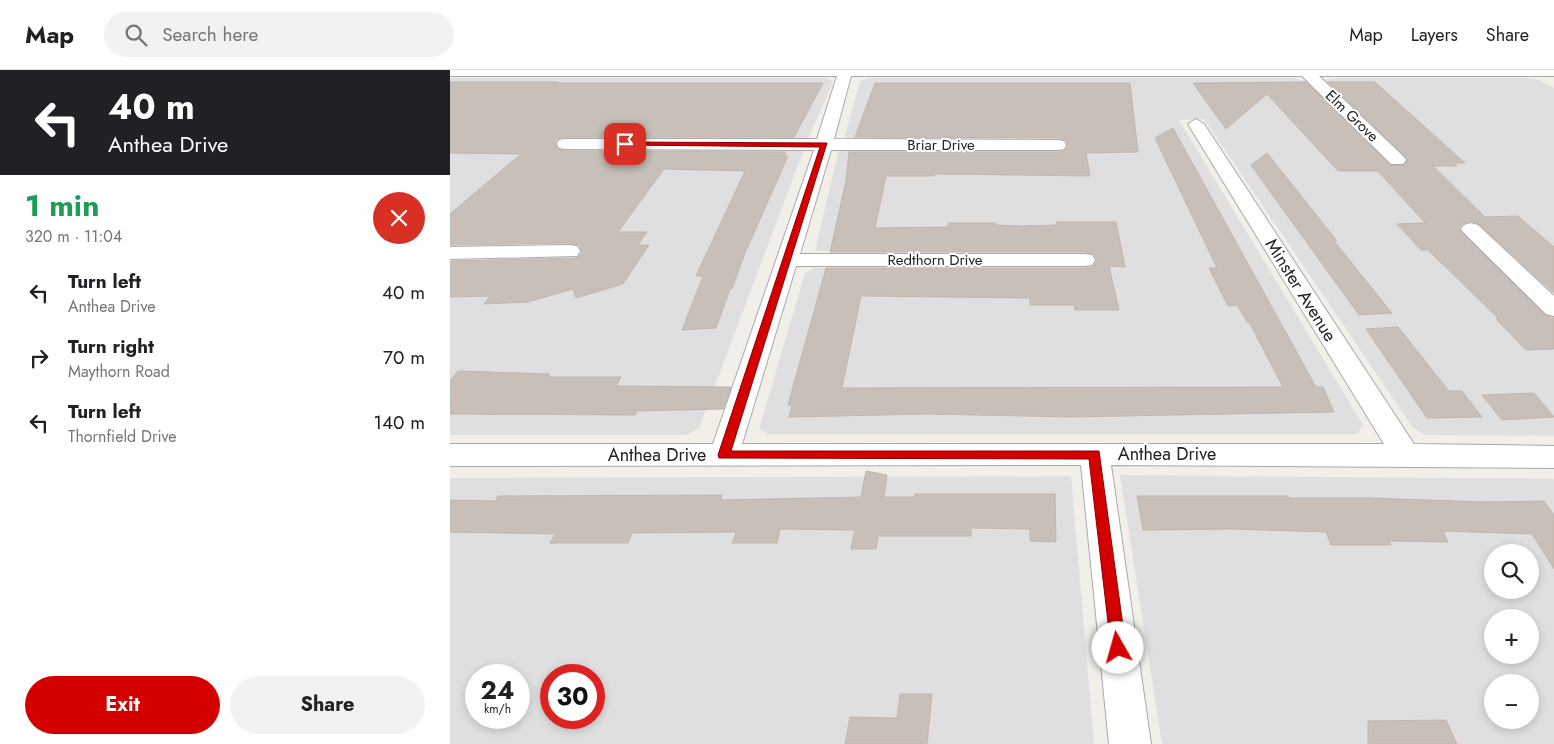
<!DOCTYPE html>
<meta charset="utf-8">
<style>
body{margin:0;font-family:Jost,sans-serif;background:#f2f2f2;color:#202124;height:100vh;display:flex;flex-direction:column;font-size:19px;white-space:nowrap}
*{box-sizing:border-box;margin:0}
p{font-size:16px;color:#757577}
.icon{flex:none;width:28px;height:28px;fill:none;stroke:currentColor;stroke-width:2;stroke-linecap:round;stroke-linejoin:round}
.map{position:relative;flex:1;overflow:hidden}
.drawer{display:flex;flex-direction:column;background:#fff;width:450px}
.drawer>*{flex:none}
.top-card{background:#202124;color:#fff;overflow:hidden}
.controls{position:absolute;left:1034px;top:474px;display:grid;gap:10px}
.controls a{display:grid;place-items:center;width:55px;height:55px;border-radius:50%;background:#fff;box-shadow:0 2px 8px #0003;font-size:25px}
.speed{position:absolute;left:15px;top:594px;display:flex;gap:10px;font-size:25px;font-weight:700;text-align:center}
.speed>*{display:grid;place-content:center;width:65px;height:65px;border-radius:50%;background:#fff;box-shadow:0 2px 8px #0003;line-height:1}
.speed small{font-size:12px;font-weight:400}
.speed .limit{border:8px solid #d22;background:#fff;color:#111}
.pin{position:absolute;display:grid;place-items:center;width:42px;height:42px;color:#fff;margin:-21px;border-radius:10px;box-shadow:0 2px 8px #0006}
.me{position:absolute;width:55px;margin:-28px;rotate:353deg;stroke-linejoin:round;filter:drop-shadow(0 0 4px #0008)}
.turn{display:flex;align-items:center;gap:18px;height:105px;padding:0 25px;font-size:22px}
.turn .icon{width:65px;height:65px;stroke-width:2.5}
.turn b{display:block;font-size:35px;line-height:42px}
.round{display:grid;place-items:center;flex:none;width:52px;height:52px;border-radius:26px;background:#f2f2f2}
.headline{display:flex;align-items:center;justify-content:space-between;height:85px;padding:0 25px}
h1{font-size:30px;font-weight:700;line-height:38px;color:#1e9e55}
.action{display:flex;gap:10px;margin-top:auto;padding:10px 25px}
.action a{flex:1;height:58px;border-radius:30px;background:#d40000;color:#fff;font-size:20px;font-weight:700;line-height:58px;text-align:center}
.action a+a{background:#f2f2f2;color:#202124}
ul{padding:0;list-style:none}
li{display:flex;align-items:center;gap:15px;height:65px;padding:0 25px}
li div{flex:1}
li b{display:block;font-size:19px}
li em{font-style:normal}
header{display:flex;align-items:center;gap:30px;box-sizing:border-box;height:70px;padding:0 25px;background:#fff;border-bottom:1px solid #e0e0e0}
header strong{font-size:24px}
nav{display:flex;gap:28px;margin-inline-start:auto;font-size:18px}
.search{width:350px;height:45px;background:#f2f2f2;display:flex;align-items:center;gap:12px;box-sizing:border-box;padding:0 18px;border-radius:28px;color:#757577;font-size:19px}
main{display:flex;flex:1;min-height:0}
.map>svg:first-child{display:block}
.residential{fill:#e0dfdf;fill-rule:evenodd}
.building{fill:#c7bfb8;stroke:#c4b6ab}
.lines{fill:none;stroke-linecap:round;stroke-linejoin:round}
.street-casing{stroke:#a9a9a9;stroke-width:2}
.street{fill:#fff;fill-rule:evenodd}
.route{fill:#d40000;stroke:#8a0000}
.labels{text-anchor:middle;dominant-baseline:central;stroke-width:4;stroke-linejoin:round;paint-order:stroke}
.far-street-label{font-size:15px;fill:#222;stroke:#fff}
.street-label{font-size:18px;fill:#222;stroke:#fff}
</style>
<header>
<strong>Map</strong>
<div class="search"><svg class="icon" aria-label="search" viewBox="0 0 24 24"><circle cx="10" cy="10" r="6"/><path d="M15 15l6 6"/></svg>Search here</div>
<nav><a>Map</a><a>Layers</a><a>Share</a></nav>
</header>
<main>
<section class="drawer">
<div class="top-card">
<div class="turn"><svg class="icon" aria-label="left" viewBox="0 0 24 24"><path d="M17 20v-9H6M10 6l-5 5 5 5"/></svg><div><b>40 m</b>Anthea Drive</div></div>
</div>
<div class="headline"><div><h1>1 min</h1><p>320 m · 11:04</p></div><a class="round" style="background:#d93025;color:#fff"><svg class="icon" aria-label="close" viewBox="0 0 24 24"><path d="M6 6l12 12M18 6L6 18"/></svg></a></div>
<ul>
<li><svg class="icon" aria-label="left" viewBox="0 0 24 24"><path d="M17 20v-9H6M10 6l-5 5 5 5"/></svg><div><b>Turn left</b><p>Anthea Drive</p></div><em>40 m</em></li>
<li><svg class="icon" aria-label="right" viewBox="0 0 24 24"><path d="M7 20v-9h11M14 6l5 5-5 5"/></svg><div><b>Turn right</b><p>Maythorn Road</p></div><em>70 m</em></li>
<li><svg class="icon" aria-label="left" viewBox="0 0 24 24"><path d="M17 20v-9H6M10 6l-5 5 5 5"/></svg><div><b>Turn left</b><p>Thornfield Drive</p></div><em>140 m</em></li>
</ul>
<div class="action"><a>Exit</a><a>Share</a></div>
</section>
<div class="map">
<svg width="1104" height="674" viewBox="0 0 1104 674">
<rect width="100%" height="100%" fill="#f2efe9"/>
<path class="residential" d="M0,8h378l5,4 -25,57 -250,-1 -10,9 256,2 -105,279 -12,7h-237v-174l128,-2 13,-19 -141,3z
M419,8h425l15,4 26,-4h194l10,2 15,8v208l-80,-73 -25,1 105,101v111l-129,-1 -12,-7 -209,-309 -25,1 184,305 -6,9h-588l-10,-5 46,-156 9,-5h285l-5,-19 -279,2 23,-99 8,-3 226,1 -4,-12 -218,1 -5,-3 15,-55z
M670,405l434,4v265h-392zM1042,482h38v38h-38zM1042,548h38v37h-38zM1042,612h38v38h-38z
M621,406l23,268h-644v-266zM26,605h43v43h-43zM101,605h43v43h-43z"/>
<path class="building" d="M0,12h108l-2,1h267l-29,54h-229l-8,2 -2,4 2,6 8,2 221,1 -2,4h4l-43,97 -13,36h-2l-14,39 -34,2 21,-54h-7l49,-105 -81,-2 -46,63h29l-9,13h11l-26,39 -47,14 -3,-9 -45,13 -44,2 6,-8 -40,1v-36l127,-3 5,-6 -3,-7 -10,-2 -119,2v-31l71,-60 -71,-1z
M856,12l84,83 13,1 5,-6 -4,-5 -76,-73h47l90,81h-12l4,3h-24l52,51 33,-1 36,31v46l-75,-69 -9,-3 -8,3 -3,5 86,86 9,3v31l-28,1 -30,-31h3l-71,-69h-7l-24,-26 28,-1 -47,-52h-40l-71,-77 -41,35 -33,-46z
M425,13h255l8,69 -52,1 4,23 -155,-2 -1,2h-48l-11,52 73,-1v-4h47v2l27,1 35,-1v-3h59l9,45 -16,-1 10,44h-44l-1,-5h-44v-7l-169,-2 -19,92 441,-1 -34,-65h-2l-10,-17 -9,1 -19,-38h8l-62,-130 18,-10 143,259h7l11,25 -264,5 -140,-3 -141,3 3,-12h-4l38,-137h258l8,-1 5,-6 -3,-7 -10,-2h-254l16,-71 3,-29h209l6,-1 4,-5 -2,-6 -8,-2 -203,-1z
M817,83l70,88h-3l58,72 -33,2 -108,-150z
M948,257l51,64h13l20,26 -55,1 -61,-89z
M8,301l92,3 -3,3h74l-5,9 115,1 -8,22 -86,2 -2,4 -185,-1v-33z
M1084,323l20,24 -52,3 -20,-25z
M416,401l21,4 -3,22h30l1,-3h140l1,48 -26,-1v-12l-59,-1v8h-93l-2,13h-25l4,-19 -75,-1 -3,14h-45l4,-11 -104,1 -4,10h-78l5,-9 -105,-2v-32l45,1 3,-5 224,-1 -1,5 140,-3z
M687,426h151l1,2h79l117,4 59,-1 10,14v54l-22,-35 -89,-3 5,11 -59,-1 2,4h-60l-5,-13 -93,-3 -90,1z
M450,624h32l-5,50h-82l5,-27 47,1z
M996,650l11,24h-89v-23z"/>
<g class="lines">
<defs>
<path id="street" d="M0,0h1104v6h-235l84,80 3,4 -3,4h-12l-89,-88h-451l-17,63 224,1 6,1 2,4 -2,4 -6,1h-227l-31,104h284l8,1 3,5 -3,5 -8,1h-288l-54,178h642l-196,-320 8,-5 8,5 210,320 140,2v22l-443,-3 40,279h-42l-28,-279 -631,1v-22h263l101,-294 -249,-1 -6,-1 -2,-4 2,-4 6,-1h252l20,-63h-387z
M1021,153l7,2 76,71v20l-8,-2 -82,-81 -3,-4 3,-4z
M119,175l8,1 3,5 -3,5 -127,3v-12z"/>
</defs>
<use href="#street" class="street-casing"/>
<use href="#street" class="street"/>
</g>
<path class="route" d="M175,72l202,1 -96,308h368l27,197 -2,5 -6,2 -5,-2 -2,-5 -22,-189 -370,-1 -1,-3 102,-308 -197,-2z"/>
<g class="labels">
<g class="far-street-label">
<text transform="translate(902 46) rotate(44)">Elm Grove</text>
<text x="491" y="75">Briar Drive</text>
<text x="485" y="190">Redthorn Drive</text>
</g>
<g class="street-label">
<text transform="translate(851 220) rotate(58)">Minster Avenue</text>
<text x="717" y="384">Anthea Drive</text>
<text x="207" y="385">Anthea Drive</text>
</g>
</g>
</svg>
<div class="controls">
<a><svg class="icon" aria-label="search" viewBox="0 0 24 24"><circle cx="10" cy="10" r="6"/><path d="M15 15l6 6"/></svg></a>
<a>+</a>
<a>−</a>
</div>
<div class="speed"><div>24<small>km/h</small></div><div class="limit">30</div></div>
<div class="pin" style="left:175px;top:74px;background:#d93025"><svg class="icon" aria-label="arrive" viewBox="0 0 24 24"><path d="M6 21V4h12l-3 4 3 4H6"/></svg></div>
<svg class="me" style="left:668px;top:578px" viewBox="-20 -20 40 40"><circle r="19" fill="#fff"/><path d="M0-13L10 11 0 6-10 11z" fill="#d40000"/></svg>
</div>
</main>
